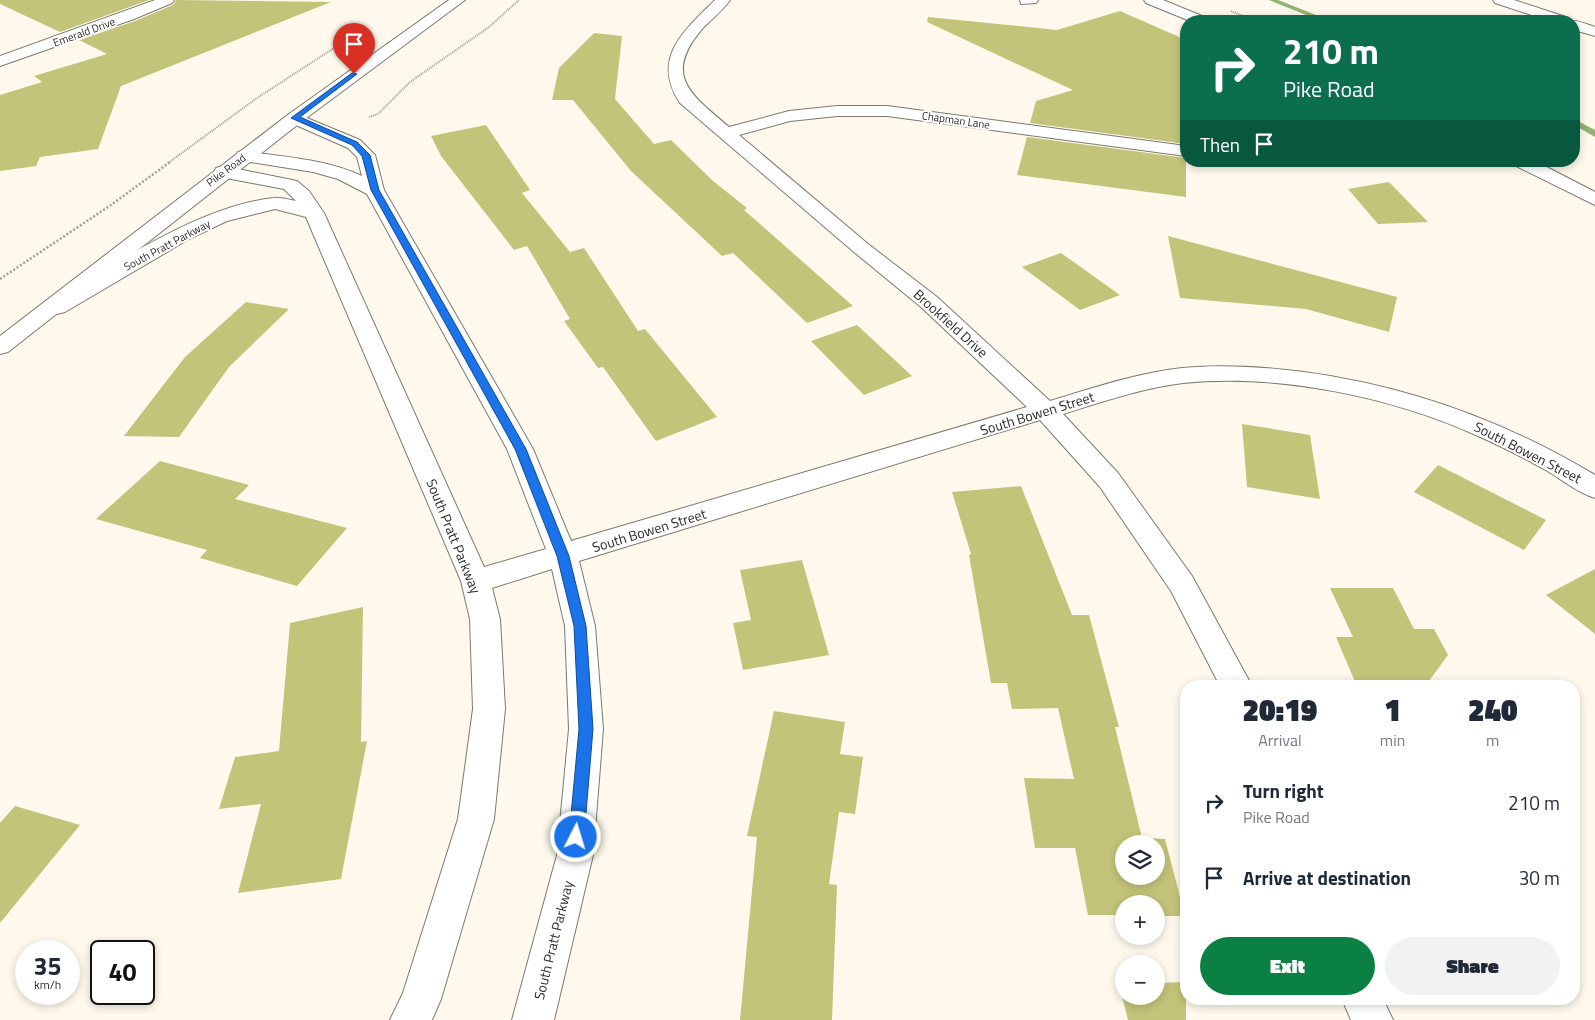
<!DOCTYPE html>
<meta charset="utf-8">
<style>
body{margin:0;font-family:"Titillium Web",sans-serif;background:#f2f2f3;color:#1f2937;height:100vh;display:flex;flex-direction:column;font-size:19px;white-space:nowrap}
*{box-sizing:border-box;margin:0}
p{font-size:16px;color:#747a83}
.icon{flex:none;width:28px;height:28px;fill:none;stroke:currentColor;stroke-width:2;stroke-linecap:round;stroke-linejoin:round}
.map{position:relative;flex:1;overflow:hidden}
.panel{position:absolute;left:1180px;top:680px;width:400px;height:325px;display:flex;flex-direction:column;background:#fff;border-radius:20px;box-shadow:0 2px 8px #0003}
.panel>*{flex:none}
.guide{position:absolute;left:1180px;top:15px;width:400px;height:152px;border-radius:20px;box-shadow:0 2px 8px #0003;background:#0b6e4f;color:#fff;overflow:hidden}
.fabs{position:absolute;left:1115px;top:835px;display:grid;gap:10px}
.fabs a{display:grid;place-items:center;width:50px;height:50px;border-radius:50%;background:#fff;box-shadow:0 2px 8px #0003;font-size:25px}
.speed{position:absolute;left:15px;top:940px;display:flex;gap:10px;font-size:25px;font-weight:700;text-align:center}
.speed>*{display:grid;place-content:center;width:65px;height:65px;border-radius:50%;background:#fff;box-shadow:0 2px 8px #0003;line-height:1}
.speed small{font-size:12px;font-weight:400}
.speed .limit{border:2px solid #111;border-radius:8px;background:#fff;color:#111}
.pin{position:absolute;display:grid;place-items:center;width:42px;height:42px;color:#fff;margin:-51px -21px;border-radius:50% 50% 50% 0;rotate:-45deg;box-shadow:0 0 5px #0007}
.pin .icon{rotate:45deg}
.me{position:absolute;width:55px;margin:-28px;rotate:5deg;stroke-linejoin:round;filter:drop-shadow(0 0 4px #0008)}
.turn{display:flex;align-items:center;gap:18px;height:105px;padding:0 20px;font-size:22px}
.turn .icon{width:65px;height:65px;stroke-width:2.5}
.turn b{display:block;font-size:35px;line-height:42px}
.then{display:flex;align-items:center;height:48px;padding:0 20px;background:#0003;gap:10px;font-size:19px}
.eta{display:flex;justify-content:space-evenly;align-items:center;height:85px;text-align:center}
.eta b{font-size:30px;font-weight:800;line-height:35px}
.primary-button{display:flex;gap:10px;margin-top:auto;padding:10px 20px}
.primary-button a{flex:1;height:58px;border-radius:30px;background:#0b8043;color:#fff;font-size:20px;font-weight:800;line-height:58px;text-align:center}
.primary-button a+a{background:#f2f2f3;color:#1f2937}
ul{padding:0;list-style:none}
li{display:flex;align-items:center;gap:15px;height:75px;padding:0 20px}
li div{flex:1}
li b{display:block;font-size:19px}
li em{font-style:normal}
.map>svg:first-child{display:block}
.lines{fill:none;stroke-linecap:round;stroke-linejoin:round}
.stream{fill:#94b26f;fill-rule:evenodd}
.building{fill:#c3c479;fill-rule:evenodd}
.minor-casing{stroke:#7d796d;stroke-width:2}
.major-casing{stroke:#7d796d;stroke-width:2}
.path-far1{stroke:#a29e95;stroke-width:2;stroke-dasharray:1 1;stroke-linecap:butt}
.path{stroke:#a29e95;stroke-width:2.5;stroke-dasharray:2 2;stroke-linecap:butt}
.minor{fill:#fff;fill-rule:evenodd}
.major{fill:#fff;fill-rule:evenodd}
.route{fill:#1a73e8;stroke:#114b97}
.labels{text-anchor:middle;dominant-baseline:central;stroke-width:4;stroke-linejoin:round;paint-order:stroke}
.far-street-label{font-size:11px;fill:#2c2a25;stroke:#fff}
.street-label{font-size:14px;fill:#2c2a25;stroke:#fff}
</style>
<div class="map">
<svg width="1595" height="1020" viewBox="0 0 1595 1020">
<rect width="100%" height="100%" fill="#fef9ec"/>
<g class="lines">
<path class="stream" d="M1269,0h9l53,21h-10z
M1574,119l21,11v7l-21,-12z"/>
</g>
<path class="building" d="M0,0h149l-89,32 -60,-28z
M176,0l155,2 -210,84 -23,63 -58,8 -4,9 -36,5v-76l42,-13 -8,-6 73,-22 -28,-14 56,-19 38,-16z
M1120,11l66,29v104l-156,-21 6,-22 37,-11 -146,-68 1,-5 129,13z
M594,33l28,3 -7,63 39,45 17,-4 42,41 34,27 -3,2 109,96 -46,17 -74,-70 -11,3 -91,-85 -58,-71h-21l7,-32z
M486,125l44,65 -8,3 48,59 14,-4 54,83 7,-2 72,88 -61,24 -53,-74 -5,1 -34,-47 6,-2 -43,-73 -13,4 -73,-94 -10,-20z
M1027,137l159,21v39l-169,-22z
M1389,182l39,40 -50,2 -30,-35z
M1168,236l229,61 -8,35 -83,-23 -126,-11z
M1061,253l59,42 -40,15 -58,-43z
M246,302l43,7 -60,58 -50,70 -55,-1 61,-79z
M857,325l55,51 -48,19 -53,-54z
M1242,424l68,11 10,64 -73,-12z
M160,461l89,24 -14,14 112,29 -50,58 -97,-28 7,-8 -111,-31z
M1438,465l108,55 -22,30 -110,-58z
M1021,486l51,129h17l30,112h-4l27,111 23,1 20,77h-29v-12h-32v11h-36l-13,-67h-40l-11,-70 50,1 -16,-71 -46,1 -5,-26h-16l-22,-128 2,-1 -19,-62zM1124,844h32v32h-32z
M802,560l27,95 -86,15 -10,-47 18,-3 -11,-50z
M1595,569v65l-49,-39z
M1330,588h63l21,41h20l14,26 -22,30 -70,-1 -20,-47h17z
M363,607l-2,135 6,-1 -26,138 -103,14 23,-89 -42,5 16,-52 44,-6 11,-128z
M774,711l71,11 -5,32 23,3 -8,57 -16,-2 -10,72 8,1 -5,135h-92l17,-183 -10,-1z
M15,806l65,19 -80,98v-100z
M1186,982v38h-58l-9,-36h5v12h32v-13z"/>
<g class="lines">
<defs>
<path id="minor" d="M155,0h19l-2,3 -38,16 -134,47v-10z
M715,0h15c-7,10 -18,19 -27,28 -42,48 -11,67 26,99l60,-16 48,-5h50l299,40v10l-299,-40h-50l-47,5 -51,14 129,109 69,53 113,104c43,-13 87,-28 132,-33 41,-4 82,-1 122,4 104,14 201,49 291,103v23c-17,-5 -31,-17 -46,-26 -23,-13 -46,-25 -71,-36 -86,-39 -200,-63 -295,-53 -41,5 -81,19 -120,31l55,59 74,103 60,110h-32l-49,-95 -71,-104 -60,-67 -461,141 16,65 8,103 -10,126 -39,165h-42l45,-165 12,-126 -4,-103 -13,-57 -60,19 8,31 5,90 -11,110 -53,180 -9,21h-42l13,-27 55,-174 15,-110 -3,-90 -9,-38 -155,-364 -31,-8 -48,12 -38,18 -124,73 -8,2 -8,-2 -3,-5 3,-5c65,-37 150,-96 225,-104 7,-1 15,2 22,3l-12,-12 -68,-13 -2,-4 2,-4 7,-2 74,15 12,10 15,22 160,354 62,-18 -39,-100 -140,-255 -29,-15 -25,-7 -69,-11 -6,-1 -3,-4 3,-4 6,-1c39,6 83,8 118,25l-5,-19 -9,-9 -59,-26 -3,-4 3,-4 6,-1 65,27 15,15 9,35 149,259 38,92 456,-134 -106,-100 -67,-55 -174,-149c-30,-45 5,-73 35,-103z
M1020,0h18l-2,3 -15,1z
M1144,0h19l44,18 2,3h-19l-44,-18z
M1493,0h21l55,18 2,3h-21l-55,-18z
M1571,21c8,-1 17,4 24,6v9l-21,-6v-9z
M1511,161h24l60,31v13l-81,-40z
M1342,999h41l10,21h-42z"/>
<path id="major" d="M449,0h16l-164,122 -293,230 -8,2v-18l289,-222z"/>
</defs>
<use href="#minor" class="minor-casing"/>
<use href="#major" class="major-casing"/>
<path class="path-far1" d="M1231,11l25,10
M369,117l9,-3 32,-32 79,-55 30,-27
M168,163l89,-65 94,-61"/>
<path class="path" d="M0,279l111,-74 59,-43"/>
<use href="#minor" class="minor"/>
<use href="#major" class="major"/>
</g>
<path class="route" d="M352,73l5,1 -57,43 57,25 13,13 9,35 147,259 43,107 17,70 7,103 -9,108 -2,5 -6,2 -5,-2 -2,-5 10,-108 -5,-103 -17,-70 -42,-107 -144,-259 -9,-34 -10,-11 -61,-27z"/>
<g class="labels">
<g class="far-street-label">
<text transform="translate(84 32) rotate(-20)">Emerald Drive</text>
<text transform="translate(956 120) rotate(8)">Chapman Lane</text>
<text transform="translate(226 170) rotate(-37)">Pike Road</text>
<text transform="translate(167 245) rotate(-28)">South Pratt Parkway</text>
</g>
<g class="street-label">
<text transform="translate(951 323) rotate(42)">Brookfield Drive</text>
<text transform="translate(1037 413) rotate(-17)">South Bowen Street</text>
<text transform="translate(1528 452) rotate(27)">South Bowen Street</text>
<text transform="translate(649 530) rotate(-17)">South Bowen Street</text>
<text transform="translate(454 536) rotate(68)">South Pratt Parkway</text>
<text transform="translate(553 940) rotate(-76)">South Pratt Parkway</text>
</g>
</g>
</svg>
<div class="fabs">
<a><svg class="icon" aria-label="layers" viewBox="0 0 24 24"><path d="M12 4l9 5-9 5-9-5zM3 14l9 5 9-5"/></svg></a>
<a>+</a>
<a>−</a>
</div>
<div class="speed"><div>35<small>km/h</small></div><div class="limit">40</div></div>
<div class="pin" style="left:354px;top:74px;background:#d93025"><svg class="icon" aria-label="arrive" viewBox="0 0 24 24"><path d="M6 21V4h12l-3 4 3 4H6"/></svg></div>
<svg class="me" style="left:576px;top:837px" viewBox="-20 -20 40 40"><circle r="17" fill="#1a73e8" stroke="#fff" stroke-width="3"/><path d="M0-11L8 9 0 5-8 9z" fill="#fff"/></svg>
<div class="guide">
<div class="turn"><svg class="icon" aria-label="right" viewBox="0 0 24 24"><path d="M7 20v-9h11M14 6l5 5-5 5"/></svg><div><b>210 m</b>Pike Road</div></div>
<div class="then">Then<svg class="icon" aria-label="arrive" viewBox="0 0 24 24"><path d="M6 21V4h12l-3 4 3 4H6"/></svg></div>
</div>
<section class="panel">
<div class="eta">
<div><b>20:19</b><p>Arrival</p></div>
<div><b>1</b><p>min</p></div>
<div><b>240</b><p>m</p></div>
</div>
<ul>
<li><svg class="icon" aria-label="right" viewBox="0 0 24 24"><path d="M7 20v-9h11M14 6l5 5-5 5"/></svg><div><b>Turn right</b><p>Pike Road</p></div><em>210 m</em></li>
<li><svg class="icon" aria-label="arrive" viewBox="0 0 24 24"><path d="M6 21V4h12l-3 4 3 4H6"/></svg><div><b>Arrive at destination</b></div><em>30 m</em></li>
</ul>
<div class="primary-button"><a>Exit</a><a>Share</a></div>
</section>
</div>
